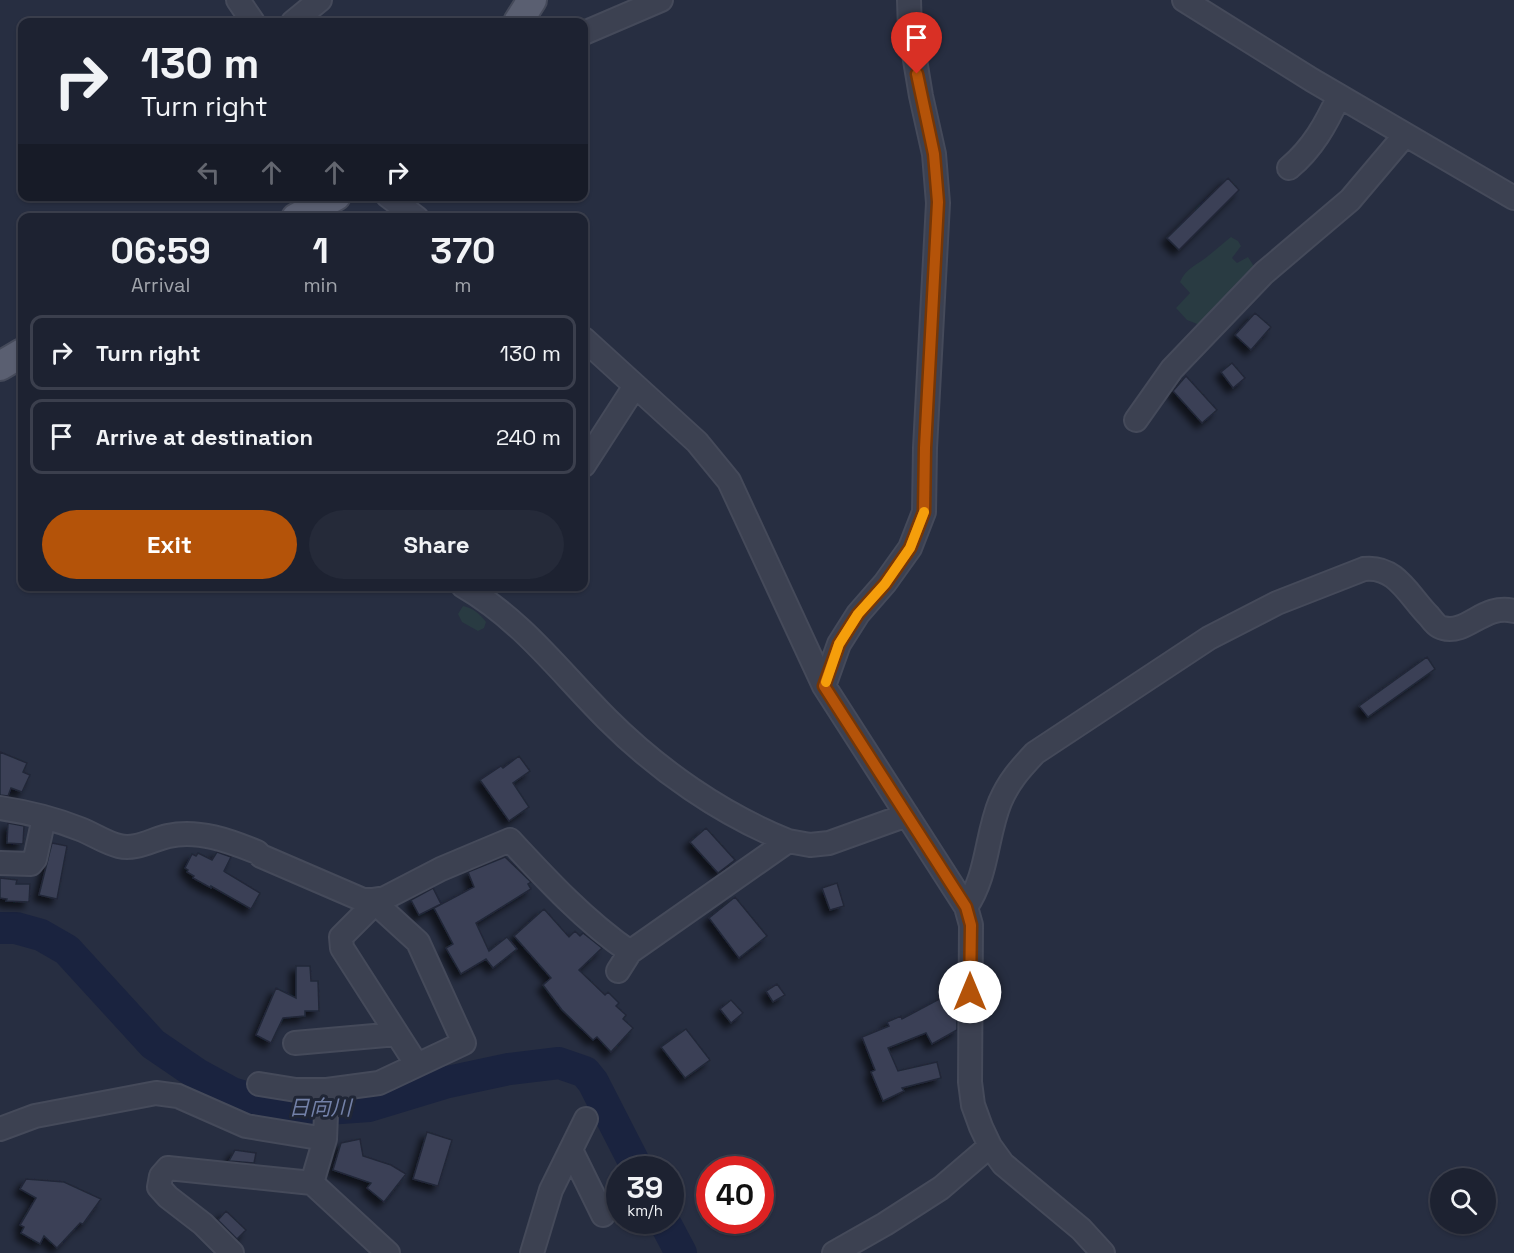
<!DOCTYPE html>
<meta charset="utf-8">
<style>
body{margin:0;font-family:"Space Grotesk","Noto Sans JP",sans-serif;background:#252a39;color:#f1f3f6;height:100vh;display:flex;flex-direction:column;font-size:22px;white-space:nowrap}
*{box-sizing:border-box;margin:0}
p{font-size:20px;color:#a0a4ab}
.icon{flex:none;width:33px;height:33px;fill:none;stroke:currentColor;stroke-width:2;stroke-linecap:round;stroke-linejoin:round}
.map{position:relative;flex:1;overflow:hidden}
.side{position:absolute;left:18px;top:213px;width:570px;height:378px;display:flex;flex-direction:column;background:#1d2231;border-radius:12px;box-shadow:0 2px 4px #0004,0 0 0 2px #3b3f4d}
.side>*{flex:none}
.hud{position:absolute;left:18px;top:18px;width:570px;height:183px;border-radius:12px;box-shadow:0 2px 4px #0004,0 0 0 2px #3b3f4d;background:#1d2231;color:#f1f3f6;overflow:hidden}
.controls{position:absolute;left:1430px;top:1168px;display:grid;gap:12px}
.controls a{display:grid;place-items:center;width:66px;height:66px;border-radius:50%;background:#1d2231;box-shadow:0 2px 4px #0004,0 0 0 2px #3b3f4d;font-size:30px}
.speed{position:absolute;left:606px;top:1156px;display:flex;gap:12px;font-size:30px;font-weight:700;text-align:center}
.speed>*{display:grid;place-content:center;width:78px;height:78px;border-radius:50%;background:#1d2231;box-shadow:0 2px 4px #0004,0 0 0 2px #3b3f4d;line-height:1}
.speed small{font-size:15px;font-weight:400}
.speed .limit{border:9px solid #d22;background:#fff;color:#111}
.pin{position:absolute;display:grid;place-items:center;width:51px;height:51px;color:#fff;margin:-62px -26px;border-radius:50% 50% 50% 0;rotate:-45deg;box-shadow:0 0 6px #0007}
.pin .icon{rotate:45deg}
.me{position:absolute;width:66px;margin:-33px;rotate:0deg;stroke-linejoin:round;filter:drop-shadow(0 0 4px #0008)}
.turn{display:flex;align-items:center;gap:21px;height:126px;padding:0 24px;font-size:27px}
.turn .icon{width:78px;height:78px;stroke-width:2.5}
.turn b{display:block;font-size:42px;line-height:51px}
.lanes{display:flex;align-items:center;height:57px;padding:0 24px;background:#0003;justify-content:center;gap:30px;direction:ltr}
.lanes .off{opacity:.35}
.eta{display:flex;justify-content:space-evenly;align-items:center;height:102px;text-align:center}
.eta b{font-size:36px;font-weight:600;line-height:42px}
.primary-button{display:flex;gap:12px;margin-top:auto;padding:12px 24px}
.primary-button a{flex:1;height:69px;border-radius:36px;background:#b45309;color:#fff;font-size:24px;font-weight:600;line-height:69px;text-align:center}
.primary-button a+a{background:#252a39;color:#f1f3f6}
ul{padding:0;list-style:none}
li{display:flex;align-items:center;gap:18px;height:75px;margin:0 12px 9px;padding:0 12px;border:3px solid #3b3f4d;border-radius:12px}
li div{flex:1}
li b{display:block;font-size:22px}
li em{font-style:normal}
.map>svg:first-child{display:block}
.green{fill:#293b42}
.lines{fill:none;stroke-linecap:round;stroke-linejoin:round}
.river{stroke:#1a233f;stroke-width:32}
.building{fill:#3a4157;stroke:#222838;stroke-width:1.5;filter:url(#shadow)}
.minor-casing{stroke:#454a5a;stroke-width:26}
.major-casing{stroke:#454a5a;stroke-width:32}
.minor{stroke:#3c4151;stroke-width:22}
.major{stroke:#5a5f71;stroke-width:28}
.route-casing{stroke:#753606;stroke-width:15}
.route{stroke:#b45309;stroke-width:10}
.slow{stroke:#f59e0b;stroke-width:10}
.labels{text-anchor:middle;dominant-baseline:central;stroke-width:6;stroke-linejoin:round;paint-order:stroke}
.water-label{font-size:21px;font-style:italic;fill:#7381a8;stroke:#202636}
</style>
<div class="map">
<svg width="1514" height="1253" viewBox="0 0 1514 1253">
<defs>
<filter id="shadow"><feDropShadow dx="-5.5" dy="5.5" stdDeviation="3" flood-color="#0009"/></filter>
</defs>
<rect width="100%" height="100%" fill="#272e41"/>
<path class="green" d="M1231,237l7,4 3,5 -9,12 5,5 11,-6 7,11 -50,59 -18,-7 -11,-12 14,-15 -10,-11c6,-14 17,-17 28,-26 8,-6 15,-13 23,-19z
M463,606c10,2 17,8 23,16l-2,6 -6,3 -16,-9 -4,-8z"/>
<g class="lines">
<path class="river" d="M0,928h16l25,7 26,15 86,94 44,30 35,19 47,14 34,3 56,-4 79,-24 61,-13 50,-6 26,9 8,10 45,88
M664,1221l17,32"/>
</g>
<path class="building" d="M1228,178l11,12 -60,60 -12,-12z
M1255,313l16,14 -20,23 -16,-15z
M1232,363l13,15 -12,10 -12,-16z
M1186,376l31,34 -15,13 -29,-32z
M1427,657l8,12 -67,48 -9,-11z
M0,752l27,11 -4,9 7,3 -8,17 -11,-4 -3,8 -8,-1z
M519,756l11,15 -17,12 16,24 -20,14 -29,-41 21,-14 2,2z
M8,823l16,3 -1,18 -16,-1z
M706,828l29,32 -17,13 -28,-31z
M52,843l15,3 -10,53 -18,-4z
M217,852l14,5 -7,14 1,1 35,21 -9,16 -40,-23v2l-18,-10 1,-2 -7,-4 1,-2 -3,-2 7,-14 4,2 2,-3 14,7z
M505,857l26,25 -3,2 3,5 -55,34 13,28 18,-14 10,12 -24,19 -7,-9 -25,15 -15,-26 7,-4 -19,-36 40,-21 -6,-15z
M0,878l17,2 -1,4h14l-1,18 -23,-1 1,-2 -7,-1z
M837,883l7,23 -14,4 -8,-22z
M433,888l8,16 -22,11 -8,-15z
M735,897l32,39 -28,22 -30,-40z
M544,909l25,28 6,-6 5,5 3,-3 19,15 -23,22 26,25 3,-3 11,11 -3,3 10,9 -3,4 10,9 -22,24 -14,-15 -4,3 -31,-30 -19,-25 8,-7 -37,-42z
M296,966h14l1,15h7l1,30h-14v5l-22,2 -12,25 -15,-8 20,-47 20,10z
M777,984l8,11 -12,7 -7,-11z
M943,997l14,23v10l-25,14 -6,-11 -38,15 10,23 39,-9 4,16 -39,10 2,3 -21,10 -12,-29 4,-2 -13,-33 27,-11 -2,-4 14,-6 1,3z
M731,1000l12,13 -12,10 -11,-14z
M686,1029l24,31 -25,18 -24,-31z
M427,1132l25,8 -14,46 -25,-7z
M360,1139l3,17 28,9 15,9 -22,28 -17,-14 4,-5 -38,-13 8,-27z
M235,1150l21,3 -2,10 -25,-2z
M26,1179l38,3 37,17 -18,25 -3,-1 -23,25 -13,-12 -4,8 -19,-11 3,-6 -4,-2 16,-27 -16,-9z
M226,1211l20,19 -9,9 -19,-19z"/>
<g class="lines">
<defs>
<path id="minor" d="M238,0l15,22
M1184,0l128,80 202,118
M293,22l27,-22
M584,33l77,-33
M1289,168c24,-20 37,-44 50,-72
M388,196l29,22
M584,339l113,103 32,39 95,205 142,221 5,18 -1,157 3,23 8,22 9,19 13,18 78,65 22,24
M1136,420l36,-51 92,-96 86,-73 55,-65
M584,465l51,-79
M463,586c59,34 97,86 144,133 51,51 114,95 181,122
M824,686l15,-42 19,-30 27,-31 25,-35 14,-36 1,-64 13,-245 -4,-49 -13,-58 -11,-66 -1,-30
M0,808c27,4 55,11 80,21 13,5 26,14 39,17 17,4 32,-6 49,-10 30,-7 62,5 89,16l4,4 102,44h9l13,-2 56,-29 69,-29c37,40 75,81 120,112l158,-111 22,4 19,-2 78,-28
M0,863l31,1 4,-5 9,-41
M375,903l-34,34 1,11 75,117
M966,907c22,-32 20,-71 34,-105 9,-21 20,-33 35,-49l174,-115 68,-35 87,-34c32,-4 45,27 65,47 4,5 8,11 14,12 24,7 41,-25 71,-17
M618,971l12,-19
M295,1043l102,-9
M259,1084l37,6h31l52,-7 85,-40 -46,-101 -46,-42
M0,1129l35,-13 121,-23 22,3 68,30 79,13
M571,1150l32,65
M312,1183l13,-44 2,-49
M232,1253l-29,-29 -35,-27 -9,-10 2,-11 7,-8 144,15 76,70
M532,1253l19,-63 35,-71
M834,1253l51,-29 56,-36 49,-42"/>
<path id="major" d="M518,22l14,-22
M296,218l40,-22
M0,366l22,-13"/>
</defs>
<use href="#minor" class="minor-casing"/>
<use href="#major" class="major-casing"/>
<use href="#minor" class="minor"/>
<use href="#major" class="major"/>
</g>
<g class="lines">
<defs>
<path id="route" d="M917,74l17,80 4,48 -13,246 -1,64 -14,36 -25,36 -27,30 -19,30 -15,42 142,221 5,18 -1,67"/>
</defs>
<use href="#route" class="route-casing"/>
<use href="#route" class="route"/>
<path class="slow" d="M826,682l13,-38 19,-30 27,-30 25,-36 14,-36"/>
</g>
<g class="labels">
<g class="water-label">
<text x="320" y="1107">日向川</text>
</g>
</g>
</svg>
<div class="controls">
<a><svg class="icon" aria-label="search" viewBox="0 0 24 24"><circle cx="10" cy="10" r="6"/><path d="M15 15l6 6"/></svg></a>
</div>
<div class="speed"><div>39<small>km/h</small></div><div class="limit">40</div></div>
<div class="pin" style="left:917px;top:74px;background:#d93025"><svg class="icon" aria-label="arrive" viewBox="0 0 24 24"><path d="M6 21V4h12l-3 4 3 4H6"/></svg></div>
<svg class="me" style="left:970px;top:992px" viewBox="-20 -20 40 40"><circle r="19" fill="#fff"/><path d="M0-13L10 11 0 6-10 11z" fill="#b45309"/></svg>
<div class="hud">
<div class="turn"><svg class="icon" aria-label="right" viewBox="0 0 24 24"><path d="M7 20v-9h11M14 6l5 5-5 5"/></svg><div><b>130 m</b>Turn right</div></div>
<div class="lanes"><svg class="icon off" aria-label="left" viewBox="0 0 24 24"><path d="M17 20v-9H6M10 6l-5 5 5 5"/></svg><svg class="icon off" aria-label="ahead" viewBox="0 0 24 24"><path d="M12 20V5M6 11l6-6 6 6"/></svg><svg class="icon off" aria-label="ahead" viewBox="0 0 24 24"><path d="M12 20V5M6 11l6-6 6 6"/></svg><svg class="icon" aria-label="right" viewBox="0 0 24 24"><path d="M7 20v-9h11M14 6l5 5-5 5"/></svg></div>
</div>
<section class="side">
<div class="eta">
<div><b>06:59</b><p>Arrival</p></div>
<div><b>1</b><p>min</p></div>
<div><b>370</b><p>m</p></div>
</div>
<ul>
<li><svg class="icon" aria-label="right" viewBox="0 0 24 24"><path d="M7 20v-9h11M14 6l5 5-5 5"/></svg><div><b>Turn right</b></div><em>130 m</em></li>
<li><svg class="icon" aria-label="arrive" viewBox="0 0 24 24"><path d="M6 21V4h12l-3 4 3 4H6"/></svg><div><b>Arrive at destination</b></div><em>240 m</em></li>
</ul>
<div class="primary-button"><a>Exit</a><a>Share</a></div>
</section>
</div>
